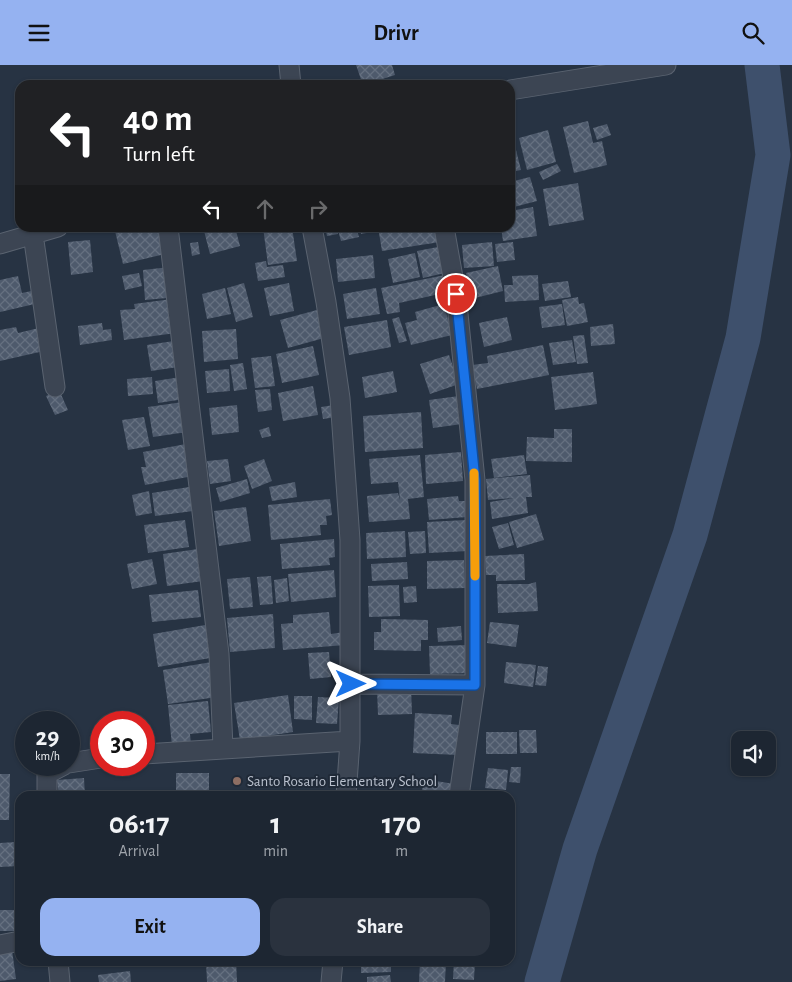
<!DOCTYPE html>
<style>
body{margin:0;font-family:"Alegreya Sans",sans-serif;background:#2a323e;color:#f1f3f6;height:100vh;display:flex;flex-direction:column;font-size:19px;white-space:nowrap}
*{box-sizing:border-box;margin:0}
p{font-size:16px;color:#a0a5ac}
.icon{flex:none;width:28px;height:28px;fill:none;stroke:currentColor;stroke-width:2;stroke-linecap:round;stroke-linejoin:round}
.map{position:relative;flex:1;overflow:hidden}
.drawer{position:absolute;left:15px;top:726px;width:500px;height:175px;display:flex;flex-direction:column;background:#1d2632;border-radius:15px;box-shadow:0 1px 4px #0004,0 0 0 1px #3b434d}
.drawer>*{flex:none}
.top-card{position:absolute;left:15px;top:15px;width:500px;height:152px;border-radius:15px;box-shadow:0 1px 4px #0004,0 0 0 1px #3b434d;background:#202124;color:#fff;overflow:hidden}
.tools{position:absolute;left:731px;top:666px;display:grid;gap:10px}
.tools a{display:grid;place-items:center;width:45px;height:45px;border-radius:10px;background:#1d2632;box-shadow:0 1px 4px #0004,0 0 0 1px #3b434d;font-size:25px}
.speed{position:absolute;left:15px;top:646px;display:flex;gap:10px;font-size:25px;font-weight:700;text-align:center}
.speed>*{display:grid;place-content:center;width:65px;height:65px;border-radius:50%;background:#1d2632;box-shadow:0 1px 4px #0004,0 0 0 1px #3b434d;line-height:1}
.speed small{font-size:12px;font-weight:400}
.speed .limit{border:8px solid #d22;background:#fff;color:#111}
.pin{position:absolute;display:grid;place-items:center;width:42px;height:42px;color:#fff;margin:-21px;border:2px solid #fff;border-radius:50%;box-shadow:0 1px 5px #0007}
.me{position:absolute;width:55px;margin:-28px;rotate:90deg;stroke-linejoin:round;filter:drop-shadow(0 0 4px #0008)}
.turn{display:flex;align-items:center;gap:18px;height:105px;padding:0 25px;font-size:22px}
.turn .icon{width:65px;height:65px;stroke-width:2.5}
.turn b{display:block;font-size:35px;line-height:42px}
.lanes{display:flex;align-items:center;height:48px;padding:0 25px;background:#0003;justify-content:center;gap:25px;direction:ltr}
.lanes .off{opacity:.35}
.eta{display:flex;justify-content:space-evenly;align-items:center;height:85px;text-align:center}
.eta b{font-size:30px;font-weight:700;line-height:35px}
.primary-button{display:flex;gap:10px;margin-top:auto;padding:10px 25px}
.primary-button a{flex:1;height:58px;border-radius:15px;background:#95b2f1;color:#111;font-size:20px;font-weight:700;line-height:58px;text-align:center}
.primary-button a+a{background:#2a323e;color:#f1f3f6}
header{display:flex;justify-content:space-between;align-items:center;height:65px;padding:0 25px;background:#95b2f1;color:#111;font-size:22px;font-weight:700}
.map>svg:first-child{display:block}
.lines{fill:none;stroke-linecap:round;stroke-linejoin:round}
.river{stroke:#3e506c;stroke-width:35}
.building{fill:url(#building-cross-hatch)}
.minor-casing{stroke:#5a6370;stroke-width:21}
.minor{stroke:#3c4553;stroke-width:19}
.route-casing{stroke:#114b97;stroke-width:12}
.route{stroke:#1a73e8;stroke-width:9}
.slow{stroke:#f59e0b;stroke-width:9}
.education-dot{fill:#8d6e63;stroke:#202a38;stroke-width:2}
.labels{text-anchor:middle;dominant-baseline:central;stroke-width:4;stroke-linejoin:round;paint-order:stroke}
.poi-label{font-size:15px;fill:#b9c0cd;stroke:#202a38;text-anchor:start}
</style>
<header><svg class="icon" aria-label="menu" viewBox="0 0 24 24"><path d="M4 6h16M4 12h16M4 18h16"/></svg>Drivr<svg class="icon" aria-label="search" viewBox="0 0 24 24"><circle cx="10" cy="10" r="6"/><path d="M15 15l6 6"/></svg></header>
<div class="map">
<svg width="792" height="917" viewBox="0 0 792 917">
<defs>
<pattern id="building-cross-hatch" width="8" height="8" patternUnits="userSpaceOnUse" patternTransform="scale(1.25)"><rect width="8" height="8" fill="#4e5a6c"/><path d="M0 0l8 8M0 8l8-8" fill="none" stroke="#657080"/></pattern>
</defs>
<rect width="100%" height="100%" fill="#273343"/>
<g class="lines">
<path class="river" d="M542,917l38,-133 110,-314 53,-197 30,-183 -11,-90"/>
</g>
<path class="building" d="M356,0h36l3,10 -32,10z
M588,56l5,22 9,-2 5,24 -33,8 -11,-46z
M607,59l4,11 -14,5 -4,-12z
M548,65l8,32 -29,8 -8,-32z
M510,69h2l9,36 -11,2z
M557,99l4,7 -18,9 -4,-8z
M530,112l7,24 -27,7v-26z
M578,118l6,37 -35,6 -6,-37z
M533,142l4,29 -34,5 -2,-14h9v-16z
M129,162h34l6,26 -46,11 -8,-33z
M203,162h32l5,19 -30,8z
M263,162h29l5,34 -29,4z
M325,162h12l1,7 -11,2z
M349,162h7l3,10 -18,4 -3,-11z
M360,162h11l1,5 -11,2z
M378,162h60l2,15 -58,9z
M90,175l3,32 -22,3 -3,-33z
M198,177l2,12 -8,2 -2,-13z
M492,177l2,24 -30,2 -2,-23z
M513,177l2,18 -18,2 -2,-18z
M443,181l6,26 -26,6 -6,-27z
M415,188l5,24 -27,6 -5,-24z
M373,190l2,23 -37,4 -2,-23z
M266,196l1,6 16,-2 2,12 -27,4 -3,-18z
M498,201l5,25 -32,8 -5,-26z
M170,202l-4,21 1,10 -22,2 -2,-30z
M139,208l3,13 -17,4 -3,-14z
M450,209l3,17 -54,12 1,9 -13,2 -6,-26z
M538,210l1,25 -34,2 -1,-17h9l-1,-9z
M18,211l4,17 14,-3 3,13 -39,9v-32z
M568,216l3,16 -26,4 -3,-17z
M244,218l9,34 -17,5 -9,-34z
M289,218l5,28 -24,5 -6,-28z
M225,223l6,26 -24,5 -5,-25z
M376,223l4,26 -33,5 -4,-25z
M578,232l1,7 5,-1 4,19 -21,4 -5,-26z
M172,234l4,34 -52,7 -4,-30 15,-1 -1,-5z
M444,239l8,31 -41,10 -6,-22 12,-3 -2,-8z
M562,239l3,21 -23,3 -3,-21z
M317,245l7,28 -36,10 -8,-28z
M399,252l8,24 -8,2 -7,-24z
M507,252l5,23 -28,7 -5,-24z
M387,255l4,27 -42,8 -5,-28z
M102,258l1,7 8,-1 1,11 -32,5 -2,-19z
M613,259l2,20 -24,2 -1,-19z
M16,262l2,6 21,-5 5,23 -44,10v-31z
M236,264l2,30 -34,3 -2,-31z
M584,270l4,28 -11,1 -4,-28z
M572,275l4,22 -23,3 -4,-22z
M174,276l4,26 -27,4 -4,-26z
M543,280l6,30 -72,14 -5,-24 16,-2 -1,-7z
M313,281l6,29 -37,8 -6,-29z
M449,290l10,29 -29,10 -10,-30z
M271,291l4,30 -20,2 -4,-30z
M243,298l4,26 -13,2 -4,-26z
M229,304l1,22 -23,2 -2,-22z
M393,306l4,21 -32,6 -3,-21z
M593,307l4,32 -42,6 -4,-33z
M152,312l1,17 -25,2 -1,-17z
M181,312l3,22 -26,4 -3,-22z
M313,321l5,29 -35,6 -5,-28z
M270,324l2,21 -14,2 -3,-22z
M59,325l9,20 -13,5 -9,-19z
M459,331l3,28 -29,4 -4,-28z
M183,337l4,30 -34,5 -5,-30z
M237,340l2,27 -27,3 -3,-27z
M334,340l2,12 -13,2 -2,-12z
M421,347l2,36 -58,4 -2,-36z
M144,352l6,29 -22,4 -6,-30z
M269,362l2,9 -9,2 -3,-8z
M554,364h18v33l-46,-1 1,-24 27,1z
M186,379l7,32 -48,9 -4,-18h5l-3,-15z
M461,387l2,29 -37,3 -1,-29z
M420,390l4,42 -16,2 2,20 -41,3 -2,-26 31,-3 2,7 -2,-18 -27,2 -2,-25z
M524,390l3,19 -33,4 -3,-19z
M228,394l3,22 -21,3 -3,-23z
M264,394l8,22 -20,8 -8,-23z
M530,410l2,22h-6l2,16 -36,6 -2,-17 25,-4 -27,2 -2,-21z
M247,414l3,14 -30,9 -4,-14z
M295,417l2,15 -25,4 -3,-14z
M189,422l4,24 -38,5 -3,-23z
M149,426l3,22 -16,3 -4,-21z
M458,431l1,5h7l1,16 -38,3 -2,-21z
M330,434l2,16 -6,1 1,9h-7l1,10 -50,5 -3,-35z
M246,442l5,34 -32,5 -5,-35z
M536,449l8,26 -27,8 -8,-26z
M185,455l4,27 -41,6 -4,-28z
M466,455l2,31 -39,2 -2,-31z
M508,458l6,22 -15,4 -7,-22z
M405,466l1,26 -39,2 -1,-26z
M425,466l1,22 -16,1 -2,-22z
M334,474l1,18 -6,1 1,7 -48,4 -2,-25z
M198,484l5,32 -36,5 -4,-32z
M524,489l1,26 -29,1v-6h-10l-1,-19z
M152,494l5,25 -25,5 -5,-25z
M464,495l1,28 -38,1v-28z
M407,497l1,17 -36,2 -1,-17z
M334,505l2,27 -45,5 -3,-28z
M271,511l2,28 -13,1 -3,-28z
M250,512l3,30 -23,2 -3,-30z
M287,513l2,23 -13,2 -2,-23z
M536,517l2,29 -40,2 -1,-29h32z
M399,520l1,31 -31,1 -1,-31z
M416,521l1,16 -13,1 -1,-16z
M198,525l3,27 -49,5 -3,-27z
M329,547l2,22 13,-2 1,13 -62,5 -2,-26 12,-1v-8z
M273,549l2,34 -45,4 -3,-34z
M381,554l47,1v20h-7v11l-47,-1v-18h7z
M490,557l29,3 -3,22 -29,-4z
M211,559l5,33 -58,10 -5,-33z
M461,561l1,14 -24,2 -1,-14z
M470,580l1,28 -41,1 -1,-28z
M329,587l2,25 -21,2 -2,-26z
M212,597l5,35 -49,7 -5,-34z
M506,597l30,3 -3,22 -29,-4z
M538,601l10,1 -2,19 -11,-1z
M411,622l1,27 -34,1 -1,-26z
M288,630l5,37 -53,8 -6,-37z
M294,631h18v24l-18,-1z
M318,632l21,1 -2,26 -21,-1z
M208,636l3,31 -21,2 1,10 -19,2 -4,-41z
M415,648l37,2 -1,9 8,1 -1,30 -45,-2z
M519,665h17l1,23h-17z
M486,667h31v22h-31z
M511,702h10l-1,16 -11,-1z
M488,703l20,2 -2,20 -21,-2z
M176,708h33v23h-33z
M0,709h10l-1,46h-9z
M84,713l1,18h-26l-2,-16z
M424,714l30,5 -2,12h-31z
M16,777l2,24 -18,1v-24z
M0,845h20v21h-20z
M12,885l4,29 -16,2v-29z
M206,896h30l1,21h-30z
M361,896h30v11l-30,1z
M420,896h26l-1,21h-26z
M454,896h21l-1,19 -21,-1z
M130,906l1,11h-32l-1,-7z
M390,910l1,7h-24v-5z"/>
<g class="lines">
<defs>
<path id="minor" d="M289,0l2,20
M510,25l156,-25
M168,162l51,427 4,94
M312,162l14,75 14,96 10,142v201l-4,55
M444,162l12,67 19,186v205l-16,111
M33,169l22,153
M0,179l58,-17
M351,619l124,1
M144,689l206,-13
M69,698l32,-5
M47,731v-22l17,-9
M0,880l20,-4
M58,896l2,21
M331,917l2,-21"/>
</defs>
<use href="#minor" class="minor-casing"/>
<use href="#minor" class="minor"/>
</g>
<g class="lines">
<defs>
<path id="route" d="M351,619l124,1v-205l-19,-186"/>
</defs>
<use href="#route" class="route-casing"/>
<use href="#route" class="route"/>
<path class="slow" d="M474,408l1,103"/>
</g>
<circle class="education-dot" cx="237" cy="716" r="5"/>
<g class="labels">
<g class="poi-label">
<text x="247" y="716">Santo Rosario Elementary School</text>
</g>
</g>
</svg>
<div class="tools">
<a><svg class="icon" aria-label="sound" viewBox="0 0 24 24"><path d="M4 9h4l5-4v14l-5-4H4zM17 9q2 3 0 6"/></svg></a>
</div>
<div class="speed"><div>29<small>km/h</small></div><div class="limit">30</div></div>
<div class="pin" style="left:456px;top:229px;background:#d93025"><svg class="icon" aria-label="arrive" viewBox="0 0 24 24"><path d="M6 21V4h12l-3 4 3 4H6"/></svg></div>
<svg class="me" style="left:351px;top:619px" viewBox="-20 -20 40 40"><path d="M0-17L14 15 0 8-14 15z" fill="#1a73e8" stroke="#fff" stroke-width="4"/></svg>
<div class="top-card">
<div class="turn"><svg class="icon" aria-label="left" viewBox="0 0 24 24"><path d="M17 20v-9H6M10 6l-5 5 5 5"/></svg><div><b>40 m</b>Turn left</div></div>
<div class="lanes"><svg class="icon" aria-label="left" viewBox="0 0 24 24"><path d="M17 20v-9H6M10 6l-5 5 5 5"/></svg><svg class="icon off" aria-label="ahead" viewBox="0 0 24 24"><path d="M12 20V5M6 11l6-6 6 6"/></svg><svg class="icon off" aria-label="right" viewBox="0 0 24 24"><path d="M7 20v-9h11M14 6l5 5-5 5"/></svg></div>
</div>
<section class="drawer">
<div class="eta">
<div><b>06:17</b><p>Arrival</p></div>
<div><b>1</b><p>min</p></div>
<div><b>170</b><p>m</p></div>
</div>
<div class="primary-button"><a>Exit</a><a>Share</a></div>
</section>
</div>
